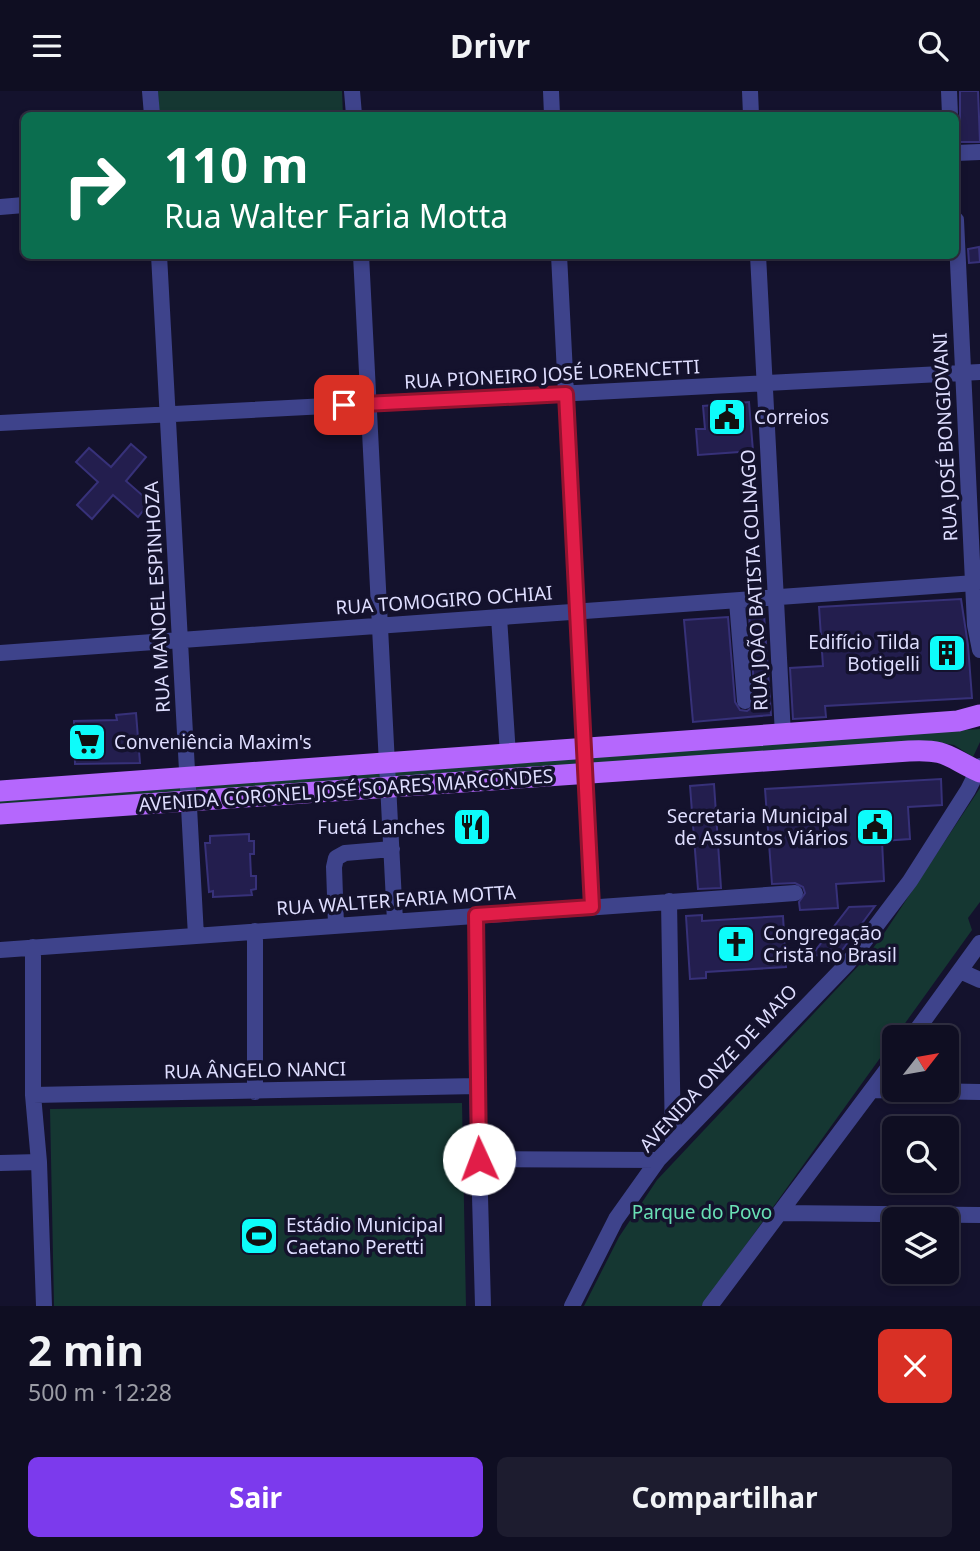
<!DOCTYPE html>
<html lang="pt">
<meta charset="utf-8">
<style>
body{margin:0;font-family:"Noto Sans",sans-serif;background:#1d1c2f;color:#f1f3f6;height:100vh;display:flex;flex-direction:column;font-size:26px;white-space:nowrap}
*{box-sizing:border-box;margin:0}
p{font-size:23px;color:#9b9ca5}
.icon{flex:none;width:38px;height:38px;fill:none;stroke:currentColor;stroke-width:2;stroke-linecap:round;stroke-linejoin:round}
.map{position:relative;height:1215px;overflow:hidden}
.sheet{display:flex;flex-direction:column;background:#0f0e22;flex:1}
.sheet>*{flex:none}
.guide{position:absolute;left:21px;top:21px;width:938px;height:147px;border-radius:10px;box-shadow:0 4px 10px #0003,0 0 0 2px #2f2e40;background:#0b6e4f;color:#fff;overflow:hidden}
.needle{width:46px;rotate:59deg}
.controls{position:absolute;left:882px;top:934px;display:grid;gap:14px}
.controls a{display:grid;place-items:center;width:77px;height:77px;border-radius:10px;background:#0f0e22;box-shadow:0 4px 10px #0003,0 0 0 2px #2f2e40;font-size:35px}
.pin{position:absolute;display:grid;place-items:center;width:60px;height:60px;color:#fff;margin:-30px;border-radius:14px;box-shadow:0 4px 10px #0006}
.me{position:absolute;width:77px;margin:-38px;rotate:358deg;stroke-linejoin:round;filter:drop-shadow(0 0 5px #0008)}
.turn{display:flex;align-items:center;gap:24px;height:147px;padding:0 28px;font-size:32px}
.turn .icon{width:91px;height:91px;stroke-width:2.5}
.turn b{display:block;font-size:49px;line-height:60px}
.round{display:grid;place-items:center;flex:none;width:74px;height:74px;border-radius:10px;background:#1d1c2f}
.head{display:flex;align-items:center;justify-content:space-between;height:119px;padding:0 28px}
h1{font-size:42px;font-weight:700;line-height:52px}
.action{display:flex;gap:14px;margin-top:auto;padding:14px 28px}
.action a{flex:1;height:80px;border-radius:10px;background:#7c3aed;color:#fff;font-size:28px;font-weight:700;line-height:80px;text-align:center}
.action a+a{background:#1d1c2f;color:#f1f3f6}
header{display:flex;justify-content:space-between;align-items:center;height:91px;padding:0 28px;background:#0f0e22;font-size:32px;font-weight:700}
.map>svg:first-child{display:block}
.green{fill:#153732}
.building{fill:#231e4e;stroke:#373179;stroke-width:2}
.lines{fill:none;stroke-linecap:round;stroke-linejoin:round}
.minor{stroke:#3e438b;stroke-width:16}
.major{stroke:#b567fd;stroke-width:21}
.route-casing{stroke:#92132f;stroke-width:18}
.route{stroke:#e11d48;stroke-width:12}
.labels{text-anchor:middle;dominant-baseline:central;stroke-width:7;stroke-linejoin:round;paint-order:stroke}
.street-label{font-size:19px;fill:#dfdeff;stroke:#14122d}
.poi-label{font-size:19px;fill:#dfdeff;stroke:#14122d;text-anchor:start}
.park-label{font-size:19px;fill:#69e0b5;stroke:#14122d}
</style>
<header><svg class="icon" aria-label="menu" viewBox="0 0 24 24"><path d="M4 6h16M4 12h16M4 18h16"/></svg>Drivr<svg class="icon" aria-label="search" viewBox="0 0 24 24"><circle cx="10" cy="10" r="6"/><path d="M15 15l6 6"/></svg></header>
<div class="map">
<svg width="980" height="1215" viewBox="0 0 980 1215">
<rect width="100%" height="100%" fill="#14122d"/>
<path class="green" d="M158,0h184l1,24h-184z
M980,638v13l-7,15 -19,-12 -19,-3 -343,23v-9z
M577,666v9l-182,13v-9z
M381,680v9l-185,13 -1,-8z
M181,694l1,9 -182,13v-9z
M980,697v114l-12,16 4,12 -270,376h-118l35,-69 38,-57 206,-219 20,-26z
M462,1012l4,203h-412l-4,-197z"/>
<path class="building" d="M960,0h18l2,51h-20z
M979,156l1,15 -11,1 -1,-14z
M749,311l4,49 -55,4 -2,-26h9l-2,-23z
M131,353l15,13 -20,24 24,21 -12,15 -25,-22 -21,24 -15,-14 21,-23 -22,-20 13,-14 22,19z
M961,508l7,46 4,53 -147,8 1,11 -33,2 -3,-51 33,-2 -4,-59z
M764,523l7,101 -78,7 -9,-102 44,-3 7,85 5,8 7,1 7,-5 1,-6 -6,-85z
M136,622l4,50 -65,1 -1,-43 43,-1 -1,-5z
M941,688l1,26 -34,2 2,32 -28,2 2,40 -48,3 2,24 -38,2 -1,-8 6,-9 -2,-6 -8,-4 -23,1 -7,-95z
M714,693l7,104 -23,1 -8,-103z
M249,743v7h5v13h-4l1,22h5v13l-5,1 1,5 -39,2v-6l-4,1 -4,-49h5v-7z
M875,815l-38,51 -25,-2 37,-48z
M702,824v6l81,-5 3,51 -80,5v6l-16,1 -4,-63z"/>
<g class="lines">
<path class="minor" d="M150,0l2,24
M352,0l2,24
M551,0l1,24
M750,0l1,24
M949,0l1,24
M956,62l24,-1
M0,116l24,-2
M956,129l19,405 5,25
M159,164l37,681
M361,164l34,666
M559,164l33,652
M758,164l25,480
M0,332l980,-51
M737,510l8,100
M499,526l9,138
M0,562l975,-70
M669,810l4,242
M476,824l1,171 6,220
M336,834l-2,-58 2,-9 9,-5 47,-4
M255,840v161
M33,856v148l6,67 5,144
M0,859l795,-57
M960,880l20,9
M911,947l69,-95
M872,999l108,2
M33,1004l444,-9
M479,1068l179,1
M0,1072l39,-1
M780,1122l200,2
M572,1215l44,-87 42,-59 190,-197 62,-82 58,-91 12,-24
M710,1215l184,-246"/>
<path class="major" d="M0,700l958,-70 22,-6
M0,723l909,-63c39,-2 38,6 71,21"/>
</g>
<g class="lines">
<defs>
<path id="route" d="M344,314l222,-11 26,513 -116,8 3,244"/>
</defs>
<use href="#route" class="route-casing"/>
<use href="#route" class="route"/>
</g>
<defs>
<symbol id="civic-square" viewBox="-11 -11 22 22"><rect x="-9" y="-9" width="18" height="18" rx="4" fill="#0dfcfa" stroke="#14122d"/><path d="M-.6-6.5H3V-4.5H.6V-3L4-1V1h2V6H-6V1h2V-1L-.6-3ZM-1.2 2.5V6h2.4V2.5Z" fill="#111"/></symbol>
<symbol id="building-square" viewBox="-11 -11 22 22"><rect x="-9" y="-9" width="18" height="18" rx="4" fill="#0dfcfa" stroke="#14122d"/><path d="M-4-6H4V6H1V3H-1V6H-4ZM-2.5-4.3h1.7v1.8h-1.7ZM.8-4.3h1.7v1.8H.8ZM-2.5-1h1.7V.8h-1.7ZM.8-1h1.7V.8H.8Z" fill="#111"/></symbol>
<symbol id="supermarket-square" viewBox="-11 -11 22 22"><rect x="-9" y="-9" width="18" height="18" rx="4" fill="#0dfcfa" stroke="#14122d"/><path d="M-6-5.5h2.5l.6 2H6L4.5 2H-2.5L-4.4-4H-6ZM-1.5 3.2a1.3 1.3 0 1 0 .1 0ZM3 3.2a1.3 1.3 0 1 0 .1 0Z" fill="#111"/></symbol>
<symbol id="restaurant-square" viewBox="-11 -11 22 22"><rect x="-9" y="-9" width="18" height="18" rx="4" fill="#0dfcfa" stroke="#14122d"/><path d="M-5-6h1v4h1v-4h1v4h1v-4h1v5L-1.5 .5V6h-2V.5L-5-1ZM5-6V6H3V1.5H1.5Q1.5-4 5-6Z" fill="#111"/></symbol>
<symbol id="church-square" viewBox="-11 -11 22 22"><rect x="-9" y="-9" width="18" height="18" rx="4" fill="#0dfcfa" stroke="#14122d"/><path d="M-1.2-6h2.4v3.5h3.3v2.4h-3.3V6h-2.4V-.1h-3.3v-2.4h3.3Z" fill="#111"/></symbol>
<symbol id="stadium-square" viewBox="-11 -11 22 22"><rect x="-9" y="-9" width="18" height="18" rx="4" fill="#0dfcfa" stroke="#14122d"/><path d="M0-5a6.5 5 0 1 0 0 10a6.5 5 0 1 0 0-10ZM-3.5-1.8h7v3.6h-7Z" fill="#111"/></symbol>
</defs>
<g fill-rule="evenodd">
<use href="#civic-square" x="705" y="304" width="44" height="44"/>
<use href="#building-square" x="925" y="540" width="44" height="44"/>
<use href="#supermarket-square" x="65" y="629" width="44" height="44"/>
<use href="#restaurant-square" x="450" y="714" width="44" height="44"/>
<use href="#civic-square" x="853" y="714" width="44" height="44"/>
<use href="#church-square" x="714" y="831" width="44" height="44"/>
<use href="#stadium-square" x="237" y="1123" width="44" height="44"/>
</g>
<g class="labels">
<g class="street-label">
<text transform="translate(552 283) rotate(-3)">RUA PIONEIRO JOSÉ LORENCETTI</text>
<text transform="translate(945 346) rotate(-93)">RUA JOSÉ BONGIOVANI</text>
<text transform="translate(754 489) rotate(-93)">RUA JOÃO BATISTA COLNAGO</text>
<text transform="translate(157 506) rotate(-93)">RUA MANOEL ESPINHOZA</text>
<text transform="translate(444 509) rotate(-4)">RUA TOMOGIRO OCHIAI</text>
<text transform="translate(346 699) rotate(-4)">AVENIDA CORONEL JOSÉ SOARES MARCONDES</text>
<text transform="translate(396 809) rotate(-4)">RUA WALTER FARIA MOTTA</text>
<text transform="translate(718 977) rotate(-47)">AVENIDA ONZE DE MAIO</text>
<text transform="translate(255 979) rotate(-1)">RUA ÂNGELO NANCI</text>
</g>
<g class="poi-label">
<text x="754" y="326">Correios</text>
<text x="920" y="551" text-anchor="end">Edifício Tilda<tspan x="920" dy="22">Botigelli</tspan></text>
<text x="114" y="651">Conveniência Maxim's</text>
<text x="848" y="725" text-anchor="end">Secretaria Municipal<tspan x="848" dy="22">de Assuntos Viários</tspan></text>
<text x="445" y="736" text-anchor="end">Fuetá Lanches</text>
<text x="763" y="842">Congregação<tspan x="763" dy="22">Cristã no Brasil</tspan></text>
<text x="286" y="1134">Estádio Municipal<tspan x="286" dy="22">Caetano Peretti</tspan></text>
</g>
<g class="park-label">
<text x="702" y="1121">Parque do Povo</text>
</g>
</g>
</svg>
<div class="controls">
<a><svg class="needle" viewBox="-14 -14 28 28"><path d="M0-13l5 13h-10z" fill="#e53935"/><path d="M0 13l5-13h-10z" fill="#9b9ca5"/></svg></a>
<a><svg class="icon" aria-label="search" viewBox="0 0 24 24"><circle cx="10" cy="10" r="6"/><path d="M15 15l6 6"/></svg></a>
<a><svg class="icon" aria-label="layers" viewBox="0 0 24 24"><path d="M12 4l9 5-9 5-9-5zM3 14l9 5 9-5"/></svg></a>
</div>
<div class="pin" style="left:344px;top:314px;background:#d93025"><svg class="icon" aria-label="arrive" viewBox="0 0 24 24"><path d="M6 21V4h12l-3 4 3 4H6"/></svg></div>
<svg class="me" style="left:479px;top:1068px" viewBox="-20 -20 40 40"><circle r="19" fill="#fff"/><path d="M0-13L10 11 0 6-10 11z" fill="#e11d48"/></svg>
<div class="guide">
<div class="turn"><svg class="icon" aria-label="right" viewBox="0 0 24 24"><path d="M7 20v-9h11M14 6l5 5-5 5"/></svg><div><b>110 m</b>Rua Walter Faria Motta</div></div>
</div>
</div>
<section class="sheet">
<div class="head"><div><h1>2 min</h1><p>500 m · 12:28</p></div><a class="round" style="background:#d93025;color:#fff"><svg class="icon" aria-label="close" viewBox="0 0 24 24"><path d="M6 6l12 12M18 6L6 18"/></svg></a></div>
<div class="action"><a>Sair</a><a>Compartilhar</a></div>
</section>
